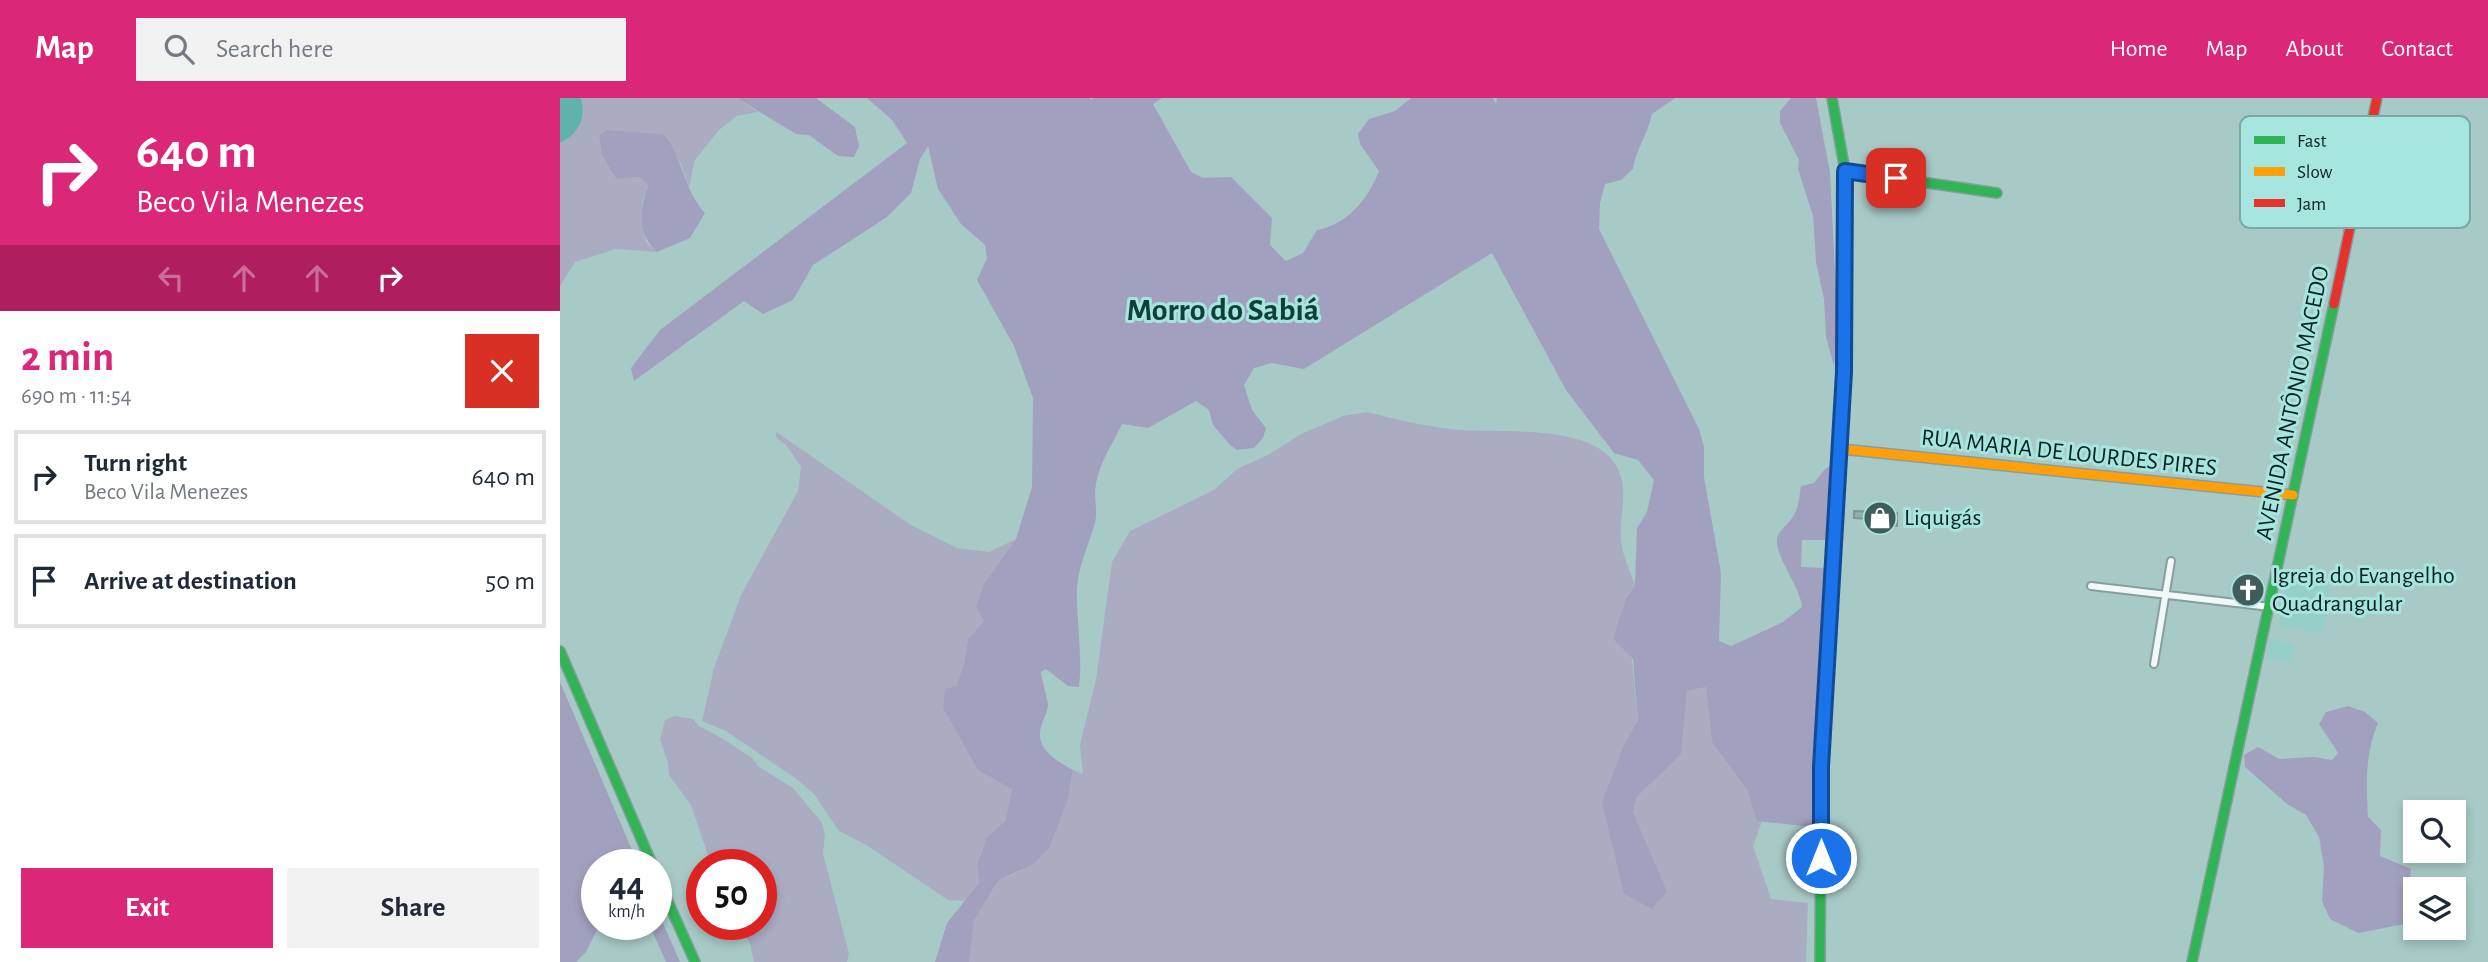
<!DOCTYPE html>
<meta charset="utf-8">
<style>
body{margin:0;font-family:"Alegreya Sans",sans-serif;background:#f2f2f3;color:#1f2937;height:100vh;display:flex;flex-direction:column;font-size:26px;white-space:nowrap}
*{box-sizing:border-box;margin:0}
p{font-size:23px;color:#747a83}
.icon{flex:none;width:38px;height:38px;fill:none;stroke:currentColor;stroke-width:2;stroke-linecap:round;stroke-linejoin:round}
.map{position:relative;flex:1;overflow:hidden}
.side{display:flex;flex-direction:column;background:#fff;width:560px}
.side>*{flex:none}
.hud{background:#db2777;color:#fff;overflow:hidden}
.fabs{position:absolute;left:1843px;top:702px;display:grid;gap:14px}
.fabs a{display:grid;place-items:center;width:63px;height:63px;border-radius:0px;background:#fff;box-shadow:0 4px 10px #0003;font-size:35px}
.speed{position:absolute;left:21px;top:751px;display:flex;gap:14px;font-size:35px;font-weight:700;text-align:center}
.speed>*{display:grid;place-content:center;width:91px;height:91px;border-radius:50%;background:#fff;box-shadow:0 4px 10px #0003;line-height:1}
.speed small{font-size:18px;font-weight:400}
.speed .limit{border:10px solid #d22;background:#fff;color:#111}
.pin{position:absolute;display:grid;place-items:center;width:60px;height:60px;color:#fff;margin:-30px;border-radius:14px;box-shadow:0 4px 10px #0006}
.me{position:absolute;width:77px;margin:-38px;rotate:0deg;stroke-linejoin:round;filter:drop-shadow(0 0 5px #0008)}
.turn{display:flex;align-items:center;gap:24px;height:147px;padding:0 21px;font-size:32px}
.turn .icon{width:91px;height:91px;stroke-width:2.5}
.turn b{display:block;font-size:49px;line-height:60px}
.lanes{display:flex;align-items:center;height:66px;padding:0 21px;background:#0003;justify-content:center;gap:35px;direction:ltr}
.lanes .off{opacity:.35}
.round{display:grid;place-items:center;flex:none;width:74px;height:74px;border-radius:0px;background:#f2f2f3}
.headline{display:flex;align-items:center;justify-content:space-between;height:119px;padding:0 21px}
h1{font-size:42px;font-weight:700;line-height:52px;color:#db2777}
.primary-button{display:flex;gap:14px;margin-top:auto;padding:14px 21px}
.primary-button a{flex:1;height:80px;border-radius:0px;background:#db2777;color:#fff;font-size:28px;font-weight:700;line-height:80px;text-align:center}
.primary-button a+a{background:#f2f2f3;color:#1f2937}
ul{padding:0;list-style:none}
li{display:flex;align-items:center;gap:21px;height:94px;margin:0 14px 10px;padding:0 7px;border:4px solid #e0e1e3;border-radius:0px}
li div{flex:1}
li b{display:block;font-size:26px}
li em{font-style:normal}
header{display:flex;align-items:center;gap:42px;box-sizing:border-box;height:98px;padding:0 35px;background:#db2777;color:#fff}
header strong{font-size:33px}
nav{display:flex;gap:38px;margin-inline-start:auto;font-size:24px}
.search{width:490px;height:63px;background:#f2f2f3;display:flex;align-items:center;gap:18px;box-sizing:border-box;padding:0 24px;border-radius:0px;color:#747a83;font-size:26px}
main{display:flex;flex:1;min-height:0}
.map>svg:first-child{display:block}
.built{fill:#96cec9}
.green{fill:#aaadc2}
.forest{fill:#a2a0bf}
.water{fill:#60b3ad}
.building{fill:#93b2ab;stroke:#7e9692;stroke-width:2}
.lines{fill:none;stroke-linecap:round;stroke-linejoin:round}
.street-casing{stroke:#859f9d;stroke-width:10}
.fast-casing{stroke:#859f9d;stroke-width:12}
.slow-casing{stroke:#859f9d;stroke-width:12}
.jam-casing{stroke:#859f9d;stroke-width:12}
.street{stroke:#f2f7f7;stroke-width:6}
.fast{stroke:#30b455;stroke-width:9}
.slow{stroke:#ff9f0a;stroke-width:9}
.jam{stroke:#e5322d;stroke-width:9}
.route-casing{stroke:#114b97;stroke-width:18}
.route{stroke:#1a73e8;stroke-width:12}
.labels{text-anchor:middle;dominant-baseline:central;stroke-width:6;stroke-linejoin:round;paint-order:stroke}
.street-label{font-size:24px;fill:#092221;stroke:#a7e5df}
.poi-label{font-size:24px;fill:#092221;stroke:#a7e5df;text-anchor:start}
.district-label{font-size:32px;font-weight:bold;fill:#0e3f3b;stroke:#a7e5df}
.key{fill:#a7e5df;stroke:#78aaa6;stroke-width:2}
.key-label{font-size:19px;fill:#092221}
</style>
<header>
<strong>Map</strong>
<div class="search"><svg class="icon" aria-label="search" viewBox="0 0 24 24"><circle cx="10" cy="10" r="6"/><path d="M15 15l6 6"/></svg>Search here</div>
<nav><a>Home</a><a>Map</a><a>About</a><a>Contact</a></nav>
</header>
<main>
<section class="side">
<div class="hud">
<div class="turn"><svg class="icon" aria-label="right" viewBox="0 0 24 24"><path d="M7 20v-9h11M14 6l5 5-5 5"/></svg><div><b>640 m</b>Beco Vila Menezes</div></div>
<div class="lanes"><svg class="icon off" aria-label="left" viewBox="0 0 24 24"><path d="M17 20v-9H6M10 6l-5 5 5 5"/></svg><svg class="icon off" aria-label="ahead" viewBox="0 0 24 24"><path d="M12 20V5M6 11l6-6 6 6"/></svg><svg class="icon off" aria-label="ahead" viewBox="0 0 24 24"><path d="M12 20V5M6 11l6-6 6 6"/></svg><svg class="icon" aria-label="right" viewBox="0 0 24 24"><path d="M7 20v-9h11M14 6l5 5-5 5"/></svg></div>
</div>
<div class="headline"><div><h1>2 min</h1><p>690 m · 11:54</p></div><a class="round" style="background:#d93025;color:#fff"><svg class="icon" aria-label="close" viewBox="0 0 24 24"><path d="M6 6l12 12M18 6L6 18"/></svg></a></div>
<ul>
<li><svg class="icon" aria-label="right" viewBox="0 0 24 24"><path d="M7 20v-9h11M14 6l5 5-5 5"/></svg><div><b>Turn right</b><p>Beco Vila Menezes</p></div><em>640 m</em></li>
<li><svg class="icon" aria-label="arrive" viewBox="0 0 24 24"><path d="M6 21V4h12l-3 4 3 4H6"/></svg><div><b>Arrive at destination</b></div><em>50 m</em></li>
</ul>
<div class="primary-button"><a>Exit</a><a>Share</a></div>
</section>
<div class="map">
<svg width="1928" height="864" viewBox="0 0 1928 864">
<rect width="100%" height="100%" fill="#a8cac7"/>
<path class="built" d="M1728,482l43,8 -9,46 -43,-8z
M1710,541l24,5 -3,18 -25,-5z"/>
<path class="green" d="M21,0h156l21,14 -21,4 -18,14 -24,30 -6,27 -8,-23 -17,-30 -55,-4 -7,25 14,24 25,-2 7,9 -6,16 4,40 11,10 -41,-3 -41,13 -15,24v-143c18,-8 25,-26 21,-45z
M807,314c28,7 56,14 84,17 45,6 159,-11 171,52 4,19 -3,40 -1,59 1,14 9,31 14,45l-9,14 12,121 -15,26 -21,56 65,89 -34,-79 4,-15 44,-44 5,-62 20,-4 6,55 35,48 10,30 5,1 -9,25 18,53 37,4 -2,59h-837l5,-43 24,-38 20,-9 50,-73 5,-29 10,4 -3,-29 16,-66 16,-117 18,-31 84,-41 23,-21 31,-14 33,-21 42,-18z
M215,333l136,94 46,23 32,4 27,-13 -31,43 -1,39 -16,18 -4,25 -8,22 56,103 -7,32 -18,16 -10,28 2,18 -12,18 -19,-1 -80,-54 -29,-15 -25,-37 -19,-16 -69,-47 -24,-10 12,-53 27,-73 57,-104 3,-24 -14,-21 -10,-8z
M115,618l18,3 6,7 26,14 27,18 7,9 34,21 29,35 3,12 -2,19 26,99 -2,9h-93l-4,-18 -9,-20h20v-60h-50l-20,-59 -22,-30 -1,-12 -8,-24 5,-19z"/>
<path class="forest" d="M177,0h79l39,29 4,19 -5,11 -16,-1 -29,-21 -13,-1z
M307,0h223l1,2 2,-2h69l-9,6 38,68 12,6 28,-1 41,41 -2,27 16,16 17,-8 14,-23c31,-6 51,-31 62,-59l-19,-27 -2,-10 11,-15 26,-8 16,-13h82l3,6 1,-6h178l-23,16c-4,20 -16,35 -19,55l-12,11 -16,4 -5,19 -1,26 100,200 5,18v30l17,96 -2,68 12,5 52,-24 19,-15c-1,-18 -26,-50 -25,-66 0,-10 10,-15 15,-23 7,-9 7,-21 9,-32l13,-3 11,-14 5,-3 -4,74h-24l-1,27 24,1 -11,259 -57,-6 -10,-31 -35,-48 -6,-55 -19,4 -6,63 -44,43 -4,15 34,79 -15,18 -28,-15 -22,-92 21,-56 15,-26 -5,-61 -20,-20 13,-40 9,-14 2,-57 10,-16 7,-32 -16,-20 -24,-7 -48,-63 -74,-137 -188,116 -32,-6 -18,5 -10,17 8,25 14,18 -3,10 -9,10 -17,2 -7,-5 -17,-20 -4,-15 -13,-9 -48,27 -26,-4c-9,19 -23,39 -26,60 -3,14 3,28 -2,42 -6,21 -16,41 -17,63 -1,33 6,65 2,98l-11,-1 -22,-17 -5,3c1,11 7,26 7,34 -1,9 -8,18 -8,28 -1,17 20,29 33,36l-5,29 -19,49 -14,15 -37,18 -24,39 -5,42h-34l12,-39 32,-40 -2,-18 10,-28 18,-16 7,-32 -34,-19 -35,-62 2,-19 11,-3 8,-22 4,-25 16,-18 -8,-15 9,-24 31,-43 16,-52 1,-89 -19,-52 -37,-66 10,-22 -2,-13 -24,-21 -23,-35 -10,-43 -8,13 -9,34 -24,24 -74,48 -20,35 -30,14 -19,-13 -110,80 -3,-13 29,-38 247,-187 -15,-23z
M1231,0h25l14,75 8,156 -4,37 -8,-29 -2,-38 -8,-37 -3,-46 -15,-47 1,-9 -19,-37v-12z
M48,32l56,4c19,24 20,57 41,79l-15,25 -33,14c-20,-18 -18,-42 -9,-66l-7,-9 -25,2 -14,-24 -3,-20z
M0,584l78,182h-41v60h3l-14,28 -10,10h-16z
M1788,608l17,6 13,11c-13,31 -12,61 -10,94l13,13 -1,26 31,13 -6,55 -47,9 -28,-14 -8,-18 2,-34 -5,-30 -13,-22 -19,-11 -42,-37 -1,-12 14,-8 21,12 35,-2 18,3 6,-7 -19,-29 7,-12z
M96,809l24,55h-14l-17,-38h7z"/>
<path class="water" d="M0,0h21c5,20 -2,36 -21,45z"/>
<path class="building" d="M1294,413l43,2v13l-23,-1v-6l-20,-1z
M1681,481l17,3 -2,18 -18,-2z"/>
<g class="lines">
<defs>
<path id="street" d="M1531,488l179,21
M1594,566l17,-103"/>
<path id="fast" d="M1285,73l152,22
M0,553l92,213
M96,777l39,87
M1260,864l1,-195 23,-395 1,-201 -13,-73
M1632,864l142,-658"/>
<path id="slow" d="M1281,351l452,46"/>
<path id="jam" d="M1774,206l43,-206"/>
</defs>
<use href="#street" class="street-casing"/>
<use href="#fast" class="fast-casing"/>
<use href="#slow" class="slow-casing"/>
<use href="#jam" class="jam-casing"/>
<use href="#street" class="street"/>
<use href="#fast" class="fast"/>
<use href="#slow" class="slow"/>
<use href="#jam" class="jam"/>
</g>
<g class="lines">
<defs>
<path id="route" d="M1261,760v-91l23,-395 1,-201 51,7"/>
</defs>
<use href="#route" class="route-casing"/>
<use href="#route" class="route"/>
</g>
<defs>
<symbol id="shop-disc" viewBox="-11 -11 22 22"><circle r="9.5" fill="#415d5b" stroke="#a7e5df"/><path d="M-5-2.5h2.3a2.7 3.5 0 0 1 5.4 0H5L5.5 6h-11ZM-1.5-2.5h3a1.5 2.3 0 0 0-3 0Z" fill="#fff"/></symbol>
<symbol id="church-disc" viewBox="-11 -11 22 22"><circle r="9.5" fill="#415d5b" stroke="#a7e5df"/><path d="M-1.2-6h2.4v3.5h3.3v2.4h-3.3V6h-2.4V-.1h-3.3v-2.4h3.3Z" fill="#fff"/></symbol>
</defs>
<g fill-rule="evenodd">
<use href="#shop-disc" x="1301" y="401" width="38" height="38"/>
<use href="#church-disc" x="1669" y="473" width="38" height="38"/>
</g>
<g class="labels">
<g class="street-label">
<text transform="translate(1733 305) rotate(-78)">AVENIDA ANTÔNIO MACEDO</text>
<text transform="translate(1509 355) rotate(6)">RUA MARIA DE LOURDES PIRES</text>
</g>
<g class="poi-label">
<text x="1344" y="420">Liquigás</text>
<text x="1712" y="478">Igreja do Evangelho<tspan x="1712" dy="28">Quadrangular</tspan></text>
</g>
<g class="district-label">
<text x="663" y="212">Morro do Sabiá</text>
</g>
</g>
<rect x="1680" y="18" width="230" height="112" rx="10" class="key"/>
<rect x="1694" y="38" width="31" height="8" fill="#30b455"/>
<rect x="1694" y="69" width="31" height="9" fill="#ff9f0a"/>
<rect x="1694" y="101" width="31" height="8" fill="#e5322d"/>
<g class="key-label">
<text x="1737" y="49">Fast</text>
<text x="1737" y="80">Slow</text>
<text x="1737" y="112">Jam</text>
</g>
</svg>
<div class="fabs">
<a><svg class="icon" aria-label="search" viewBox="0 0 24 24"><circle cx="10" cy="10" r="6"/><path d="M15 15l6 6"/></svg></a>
<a><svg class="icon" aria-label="layers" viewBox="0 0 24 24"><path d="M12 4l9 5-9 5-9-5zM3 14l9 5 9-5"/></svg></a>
</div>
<div class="speed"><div>44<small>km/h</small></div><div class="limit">50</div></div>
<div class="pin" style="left:1336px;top:80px;background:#d93025"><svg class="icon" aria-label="arrive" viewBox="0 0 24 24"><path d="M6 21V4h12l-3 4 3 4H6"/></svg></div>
<svg class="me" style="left:1261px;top:760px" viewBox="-20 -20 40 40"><circle r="17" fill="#1a73e8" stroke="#fff" stroke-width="3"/><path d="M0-11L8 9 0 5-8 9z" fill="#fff"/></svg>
</div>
</main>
